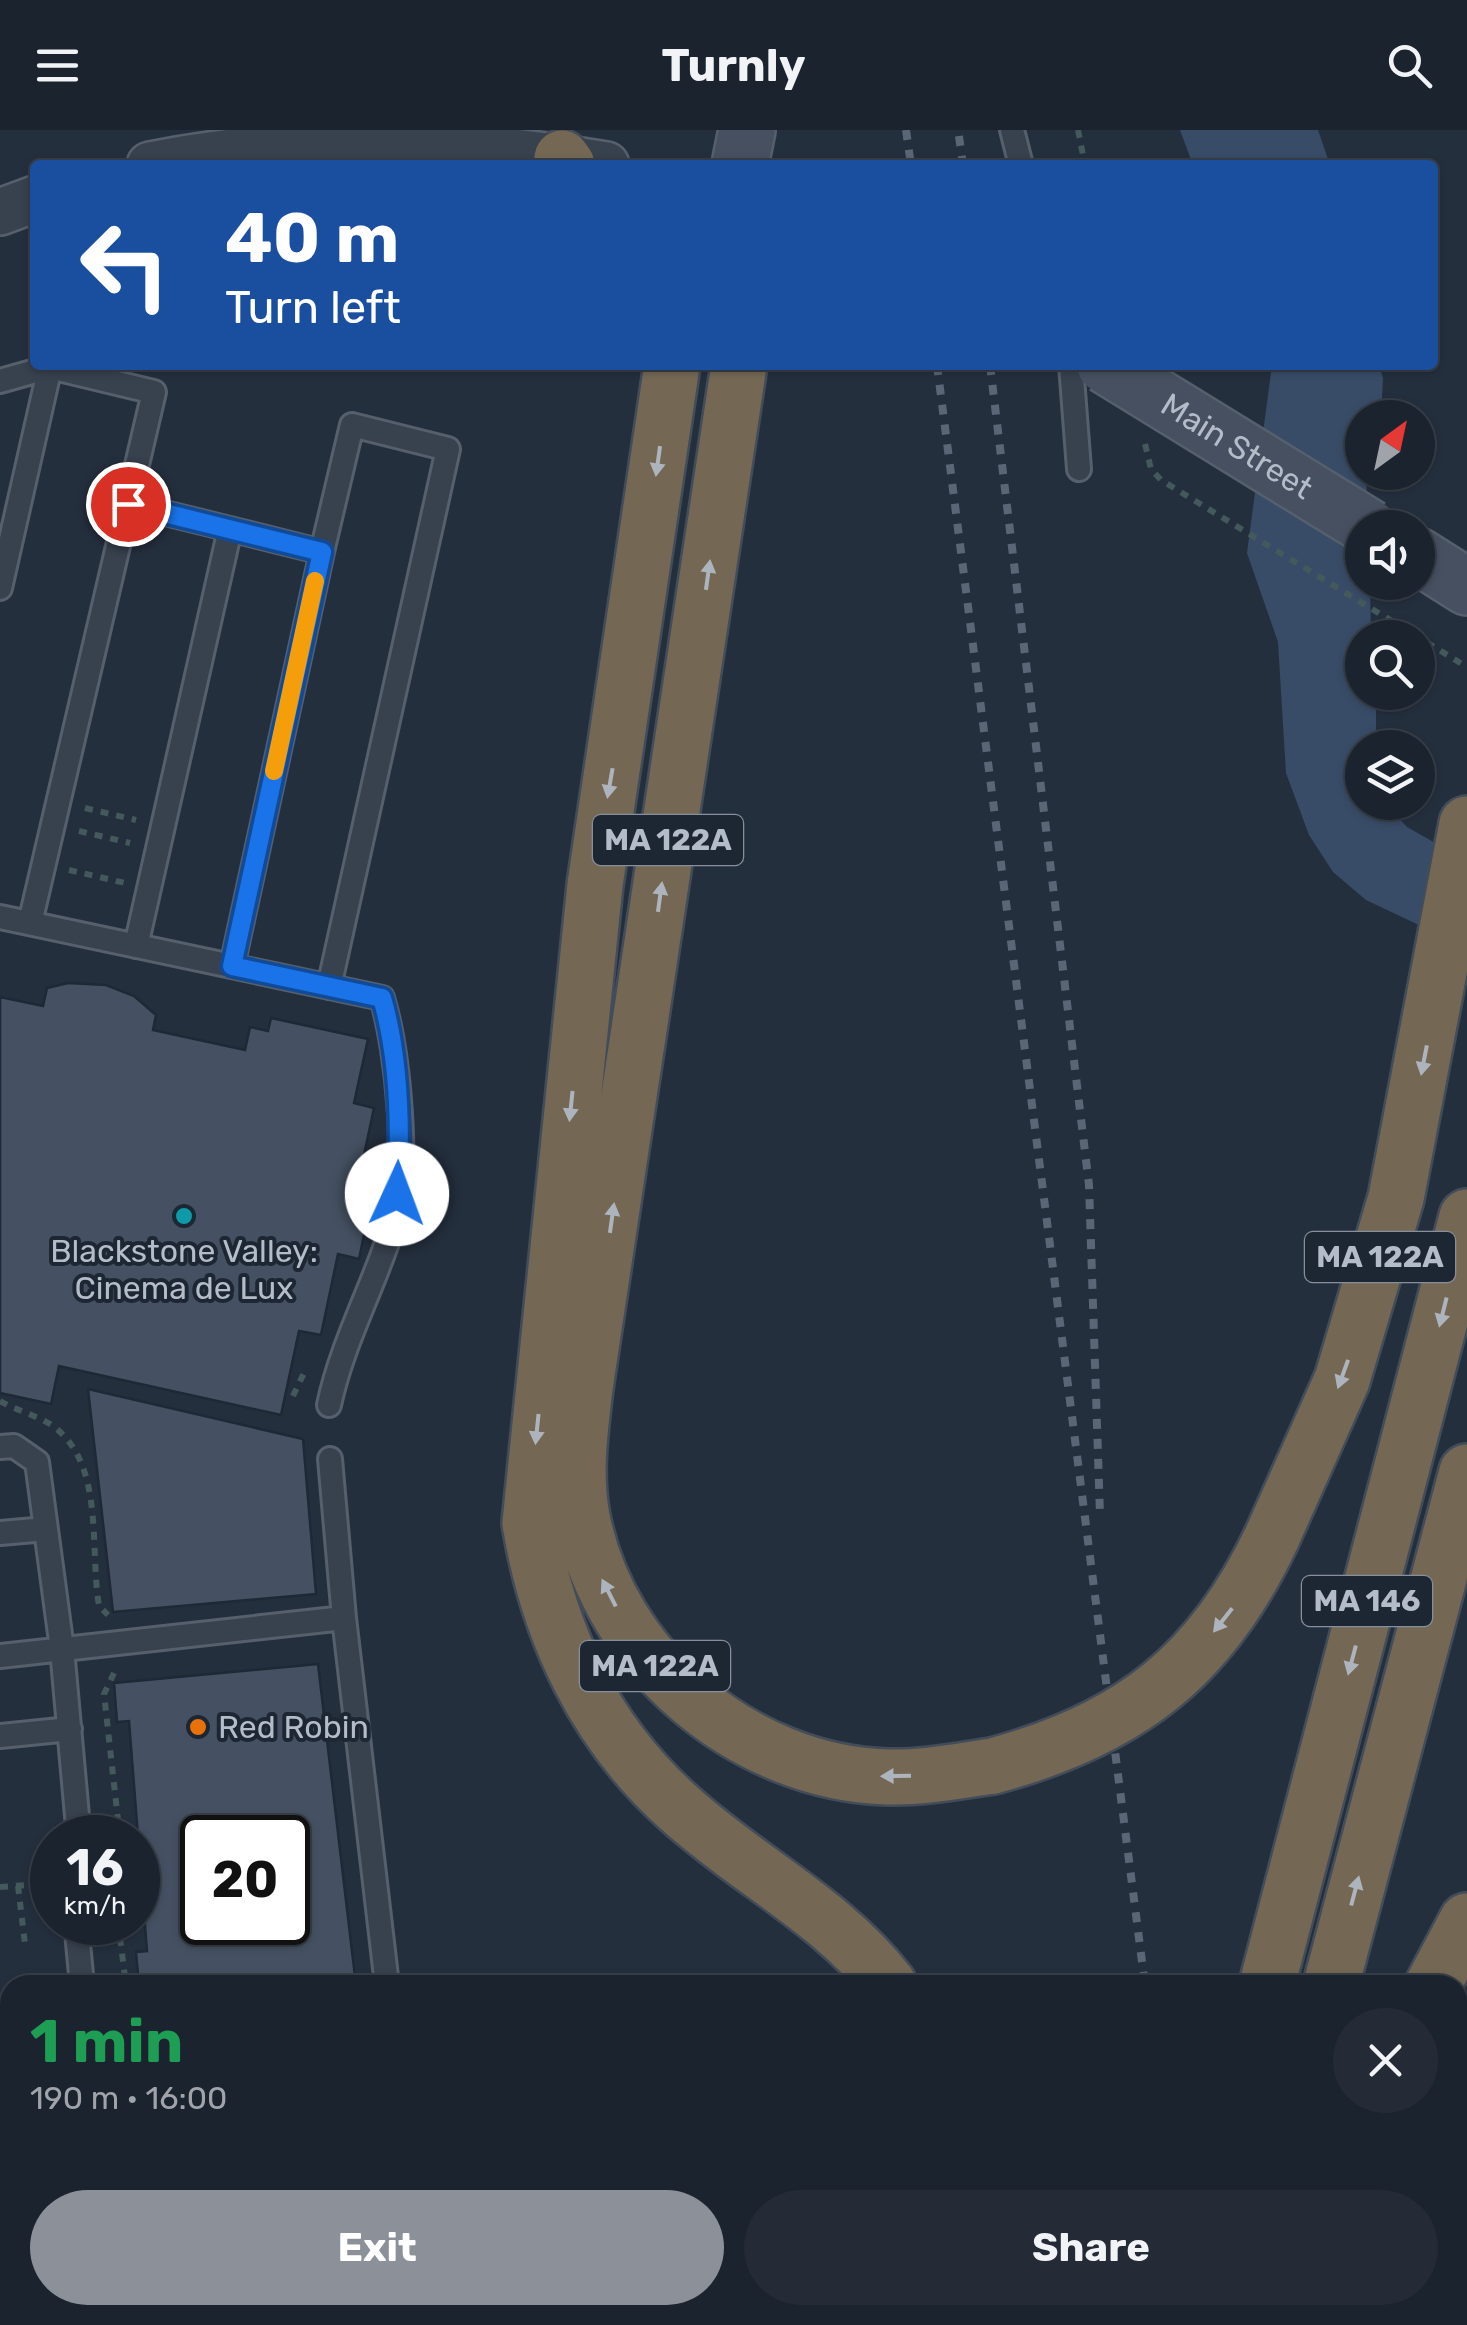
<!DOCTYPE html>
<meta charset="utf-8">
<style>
body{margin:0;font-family:Rubik,sans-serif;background:#242b36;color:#f1f3f6;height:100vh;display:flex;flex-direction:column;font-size:38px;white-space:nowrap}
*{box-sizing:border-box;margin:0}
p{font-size:32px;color:#a0a4aa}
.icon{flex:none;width:55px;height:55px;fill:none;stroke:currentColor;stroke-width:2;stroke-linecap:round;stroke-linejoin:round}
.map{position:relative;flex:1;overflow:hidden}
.details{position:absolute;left:0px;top:1845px;width:1468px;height:350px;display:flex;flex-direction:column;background:#1b232e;border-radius:30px 30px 0 0;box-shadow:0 2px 8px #0004,0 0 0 2px #39404a}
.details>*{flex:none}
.banner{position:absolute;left:30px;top:30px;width:1408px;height:210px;border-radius:10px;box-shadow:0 2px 8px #0004,0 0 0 2px #39404a;background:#1a4fa0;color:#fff;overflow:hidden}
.needle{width:65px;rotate:33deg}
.buttons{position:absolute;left:1345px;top:270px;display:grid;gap:20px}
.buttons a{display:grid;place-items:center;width:90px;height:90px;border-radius:50%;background:#1b232e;box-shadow:0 2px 8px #0004,0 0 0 2px #39404a;font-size:50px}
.speed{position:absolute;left:30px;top:1685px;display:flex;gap:20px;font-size:50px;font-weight:700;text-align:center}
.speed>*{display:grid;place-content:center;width:130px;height:130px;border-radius:50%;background:#1b232e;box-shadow:0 2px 8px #0004,0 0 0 2px #39404a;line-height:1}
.speed small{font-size:25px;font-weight:400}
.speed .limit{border:5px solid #111;border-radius:15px;background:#fff;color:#111}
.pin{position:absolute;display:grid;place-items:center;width:85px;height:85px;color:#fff;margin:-42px;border:5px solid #fff;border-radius:50%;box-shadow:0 2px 10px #0007}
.me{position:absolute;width:110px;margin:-55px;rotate:2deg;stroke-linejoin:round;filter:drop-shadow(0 0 8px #0008)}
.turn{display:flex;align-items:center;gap:35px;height:210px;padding:0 30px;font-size:45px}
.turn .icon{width:130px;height:130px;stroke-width:2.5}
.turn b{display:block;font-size:70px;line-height:85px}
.round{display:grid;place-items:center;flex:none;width:105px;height:105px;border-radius:52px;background:#242b36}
.overview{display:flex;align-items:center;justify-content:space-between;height:170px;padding:0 30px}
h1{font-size:60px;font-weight:700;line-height:75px;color:#1e9e55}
.button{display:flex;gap:20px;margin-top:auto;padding:20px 30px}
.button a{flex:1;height:115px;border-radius:60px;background:#8c9099;color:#fff;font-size:40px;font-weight:700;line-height:115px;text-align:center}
.button a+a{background:#242b36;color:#f1f3f6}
header{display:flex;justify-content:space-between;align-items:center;height:130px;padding:0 30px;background:#1b232e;font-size:45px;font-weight:700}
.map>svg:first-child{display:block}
.water{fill:#394c67}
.building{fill:#455162;stroke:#1f2835;stroke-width:2.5;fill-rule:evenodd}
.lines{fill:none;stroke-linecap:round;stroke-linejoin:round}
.lane-casing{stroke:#565f6c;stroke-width:28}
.street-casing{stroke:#565f6c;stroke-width:50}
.secondary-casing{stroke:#565f6c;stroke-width:60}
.highway-casing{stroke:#434c59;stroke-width:60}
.path{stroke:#44595c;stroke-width:6;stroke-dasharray:8 8;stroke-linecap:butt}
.lane{stroke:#38414e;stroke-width:22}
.street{stroke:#38414e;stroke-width:45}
.secondary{stroke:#465061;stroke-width:55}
.highway{stroke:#746855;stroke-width:55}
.rail{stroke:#5a6575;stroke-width:8;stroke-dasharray:10 10;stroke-linecap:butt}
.secondary-bridge-casing{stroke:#565f6c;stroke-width:60;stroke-linecap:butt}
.highway-bridge-casing{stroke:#434c59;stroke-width:60;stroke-linecap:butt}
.secondary-bridge{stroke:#465061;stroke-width:55}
.highway-bridge{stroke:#746855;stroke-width:55}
.oneway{fill:#aeb4bd}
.route-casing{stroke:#114b97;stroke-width:25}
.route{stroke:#1a73e8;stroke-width:18}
.slow{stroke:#f59e0b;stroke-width:18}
.culture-dot{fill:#0f9aa8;stroke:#1d2633;stroke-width:4}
.food-dot{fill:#e8710a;stroke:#1d2633;stroke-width:4}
.labels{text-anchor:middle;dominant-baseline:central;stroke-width:8;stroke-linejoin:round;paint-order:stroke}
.shield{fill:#1d2633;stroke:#878f9c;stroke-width:2.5}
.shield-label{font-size:30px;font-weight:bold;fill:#b4bcc9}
.street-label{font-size:32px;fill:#b4bcc9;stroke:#1d2633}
.poi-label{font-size:32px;fill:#b4bcc9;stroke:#1d2633}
</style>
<header><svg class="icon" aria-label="menu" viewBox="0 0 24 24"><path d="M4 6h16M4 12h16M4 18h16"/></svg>Turnly<svg class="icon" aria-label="search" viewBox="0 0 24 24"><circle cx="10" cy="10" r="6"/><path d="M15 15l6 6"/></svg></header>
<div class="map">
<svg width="1467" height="2195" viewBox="0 0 1467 2195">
<rect width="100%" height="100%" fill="#242f3e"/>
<path class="water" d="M1180,0h138l12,35h-137z
M1272,235h107l4,13 -2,39 -19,1 7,109 -7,1v54l8,1 1,54 -9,1v54l14,1v54l-14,1v54l23,1 22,24 30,17 -16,82 -55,-26 -33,-28 -24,-37 -23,-62 -8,-131 -31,-89z"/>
<path class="building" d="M68,853l38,2 28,11 22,19 -3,15 92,20 5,-23 18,4 3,-13 97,21 -14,64 20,5 -14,66 16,4 -17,81 -21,-5 -17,81 -22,-4 -18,84 -222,-49 -8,38 -51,-11v-396l43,9 4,-18z
M88,1259l215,50 13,155 -203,18z
M318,1534l38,321h-217l-3,-33 11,-1 -18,-230 -12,1 -3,-39zM202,1708h86v84h-86z
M177,2185h219l1,10h-221z"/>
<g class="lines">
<defs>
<path id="lane" d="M1012,0l9,35
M1071,235l8,104
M0,251l50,-14
M128,374l102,25
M322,422l30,-127 96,24 -119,538
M0,458l50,-221 104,25 -124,531
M0,787l382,81c16,53 28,175 11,227 -19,61 -51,118 -64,180
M136,816l94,-417 92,23 -90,414
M0,1317l14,-1 23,16 25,187 17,189
M330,1329l14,159
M0,1403l46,-4
M0,1526l344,-38 43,367
M0,1606l70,-7
M76,1792l6,63
M117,2185l1,10
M425,2185l1,10"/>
<path id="street" d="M150,35c151,-30 304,-26 456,0
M0,82l35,-13"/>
<path id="secondary" d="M740,35l7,-35
M1418,426l49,31"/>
<path id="highway" d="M562,28l5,7
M672,235l-77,520 -65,638c18,110 65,210 149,285 68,62 153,103 210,177
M739,235l-154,1023c-5,43 -11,86 -3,129 27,142 161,256 306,260 35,1 70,-6 105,-11
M1272,1407l70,-157 54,-182 71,-374
M1267,1855l200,-768
M1331,1855l136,-513
M1433,1855l34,-64
M1028,2185v10
M1175,2195l3,-10
M1258,2195l5,-10"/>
</defs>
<use href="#lane" class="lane-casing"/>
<use href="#street" class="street-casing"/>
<use href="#secondary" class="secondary-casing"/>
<use href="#highway" class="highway-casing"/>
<path class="path" d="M1078,0l7,35
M1145,314l6,25 10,11 306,187
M85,678l51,12
M79,701l51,12
M69,740l56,13
M293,1266l11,-23
M0,1271c16,9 35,14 50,23 56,37 39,124 49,182l9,9
M114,1543l-10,21 16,144
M18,1756l7,58
M0,1757l52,-4
M118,1792l8,63
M162,2195v-10"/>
<use href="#lane" class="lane"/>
<use href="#street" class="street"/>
<use href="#secondary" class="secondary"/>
<use href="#highway" class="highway"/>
<path class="rail" d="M906,0l5,35
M959,6l4,29
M937,235l208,1620
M990,235l99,820 11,330
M1172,2185v10"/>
<defs>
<g id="secondary-bridge">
<path id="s1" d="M1105,235l265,163"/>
</g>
<path id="highway-bridge" d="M993,1636c137,-37 218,-100 279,-229"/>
</defs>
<use href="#secondary-bridge" class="secondary-bridge-casing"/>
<use href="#highway-bridge" class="highway-bridge-casing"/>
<use href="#secondary-bridge" class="secondary-bridge"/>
<use href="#highway-bridge" class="highway-bridge"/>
</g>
<defs><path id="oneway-solid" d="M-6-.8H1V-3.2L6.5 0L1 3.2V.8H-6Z" transform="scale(2.5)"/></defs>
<g class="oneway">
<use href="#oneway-solid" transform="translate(658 331) rotate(98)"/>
<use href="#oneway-solid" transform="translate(708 445) rotate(-82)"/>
<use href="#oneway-solid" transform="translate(610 653) rotate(100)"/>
<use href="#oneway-solid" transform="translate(660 767) rotate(-82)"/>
<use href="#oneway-solid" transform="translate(1424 930) rotate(101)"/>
<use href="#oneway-solid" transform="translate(571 976) rotate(96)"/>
<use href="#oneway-solid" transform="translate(612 1088) rotate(-82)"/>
<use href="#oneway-solid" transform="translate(1443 1182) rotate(104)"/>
<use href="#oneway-solid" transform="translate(1343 1244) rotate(110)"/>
<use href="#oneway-solid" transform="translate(537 1299) rotate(96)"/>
<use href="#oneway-solid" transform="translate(609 1463) rotate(-117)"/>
<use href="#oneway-solid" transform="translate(1223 1490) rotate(128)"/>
<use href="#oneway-solid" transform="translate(1352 1530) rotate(105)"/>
<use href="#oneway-solid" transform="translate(896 1646) rotate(179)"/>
<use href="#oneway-solid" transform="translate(1355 1761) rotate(-75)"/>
</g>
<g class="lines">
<defs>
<path id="route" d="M128,374l194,48 -90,414 150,32c18,62 19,132 15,196"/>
</defs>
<use href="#route" class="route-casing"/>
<use href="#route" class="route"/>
<path class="slow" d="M274,641l41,-190"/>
</g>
<circle class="culture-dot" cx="184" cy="1086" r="10"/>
<circle class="food-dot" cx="198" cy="1597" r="10"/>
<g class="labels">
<g class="shield">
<rect x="593" y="685" width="150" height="50" rx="8"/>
<rect x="1305" y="1102" width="150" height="50" rx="8"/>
<rect x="1302" y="1446" width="130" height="50" rx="8"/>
<rect x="580" y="1511" width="150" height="50" rx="8"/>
</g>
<g class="shield-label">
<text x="668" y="710">MA 122A</text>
<text x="1380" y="1127">MA 122A</text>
<text x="1367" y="1471">MA 146</text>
<text x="655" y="1536">MA 122A</text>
</g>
<g class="street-label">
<text stroke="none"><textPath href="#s1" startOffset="155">Main Street</textPath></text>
</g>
<g class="poi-label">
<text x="184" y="1121">Blackstone Valley:<tspan x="184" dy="37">Cinema de Lux</tspan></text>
<text x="218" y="1597" text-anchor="start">Red Robin</text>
</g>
</g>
</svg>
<div class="buttons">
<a><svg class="needle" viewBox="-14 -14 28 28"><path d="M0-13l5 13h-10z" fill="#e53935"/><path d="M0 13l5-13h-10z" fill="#a0a4aa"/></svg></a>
<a><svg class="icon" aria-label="sound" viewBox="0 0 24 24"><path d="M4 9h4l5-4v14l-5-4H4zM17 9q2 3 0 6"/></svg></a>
<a><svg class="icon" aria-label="search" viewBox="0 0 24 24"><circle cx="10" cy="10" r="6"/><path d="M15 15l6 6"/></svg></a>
<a><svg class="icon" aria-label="layers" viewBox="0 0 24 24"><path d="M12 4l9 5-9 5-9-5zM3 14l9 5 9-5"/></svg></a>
</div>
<div class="speed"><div>16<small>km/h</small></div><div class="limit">20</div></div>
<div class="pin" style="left:128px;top:374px;background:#d93025"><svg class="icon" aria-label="arrive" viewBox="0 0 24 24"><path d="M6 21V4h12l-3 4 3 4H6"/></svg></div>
<svg class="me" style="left:397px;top:1064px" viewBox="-20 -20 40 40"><circle r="19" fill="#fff"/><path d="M0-13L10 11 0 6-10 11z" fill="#1a73e8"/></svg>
<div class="banner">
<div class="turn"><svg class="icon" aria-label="left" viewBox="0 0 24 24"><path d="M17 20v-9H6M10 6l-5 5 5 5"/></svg><div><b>40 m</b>Turn left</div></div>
</div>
<section class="details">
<div class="overview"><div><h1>1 min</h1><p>190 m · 16:00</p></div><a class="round"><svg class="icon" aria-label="close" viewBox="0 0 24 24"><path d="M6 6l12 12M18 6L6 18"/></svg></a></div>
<div class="button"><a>Exit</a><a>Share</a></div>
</section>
</div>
